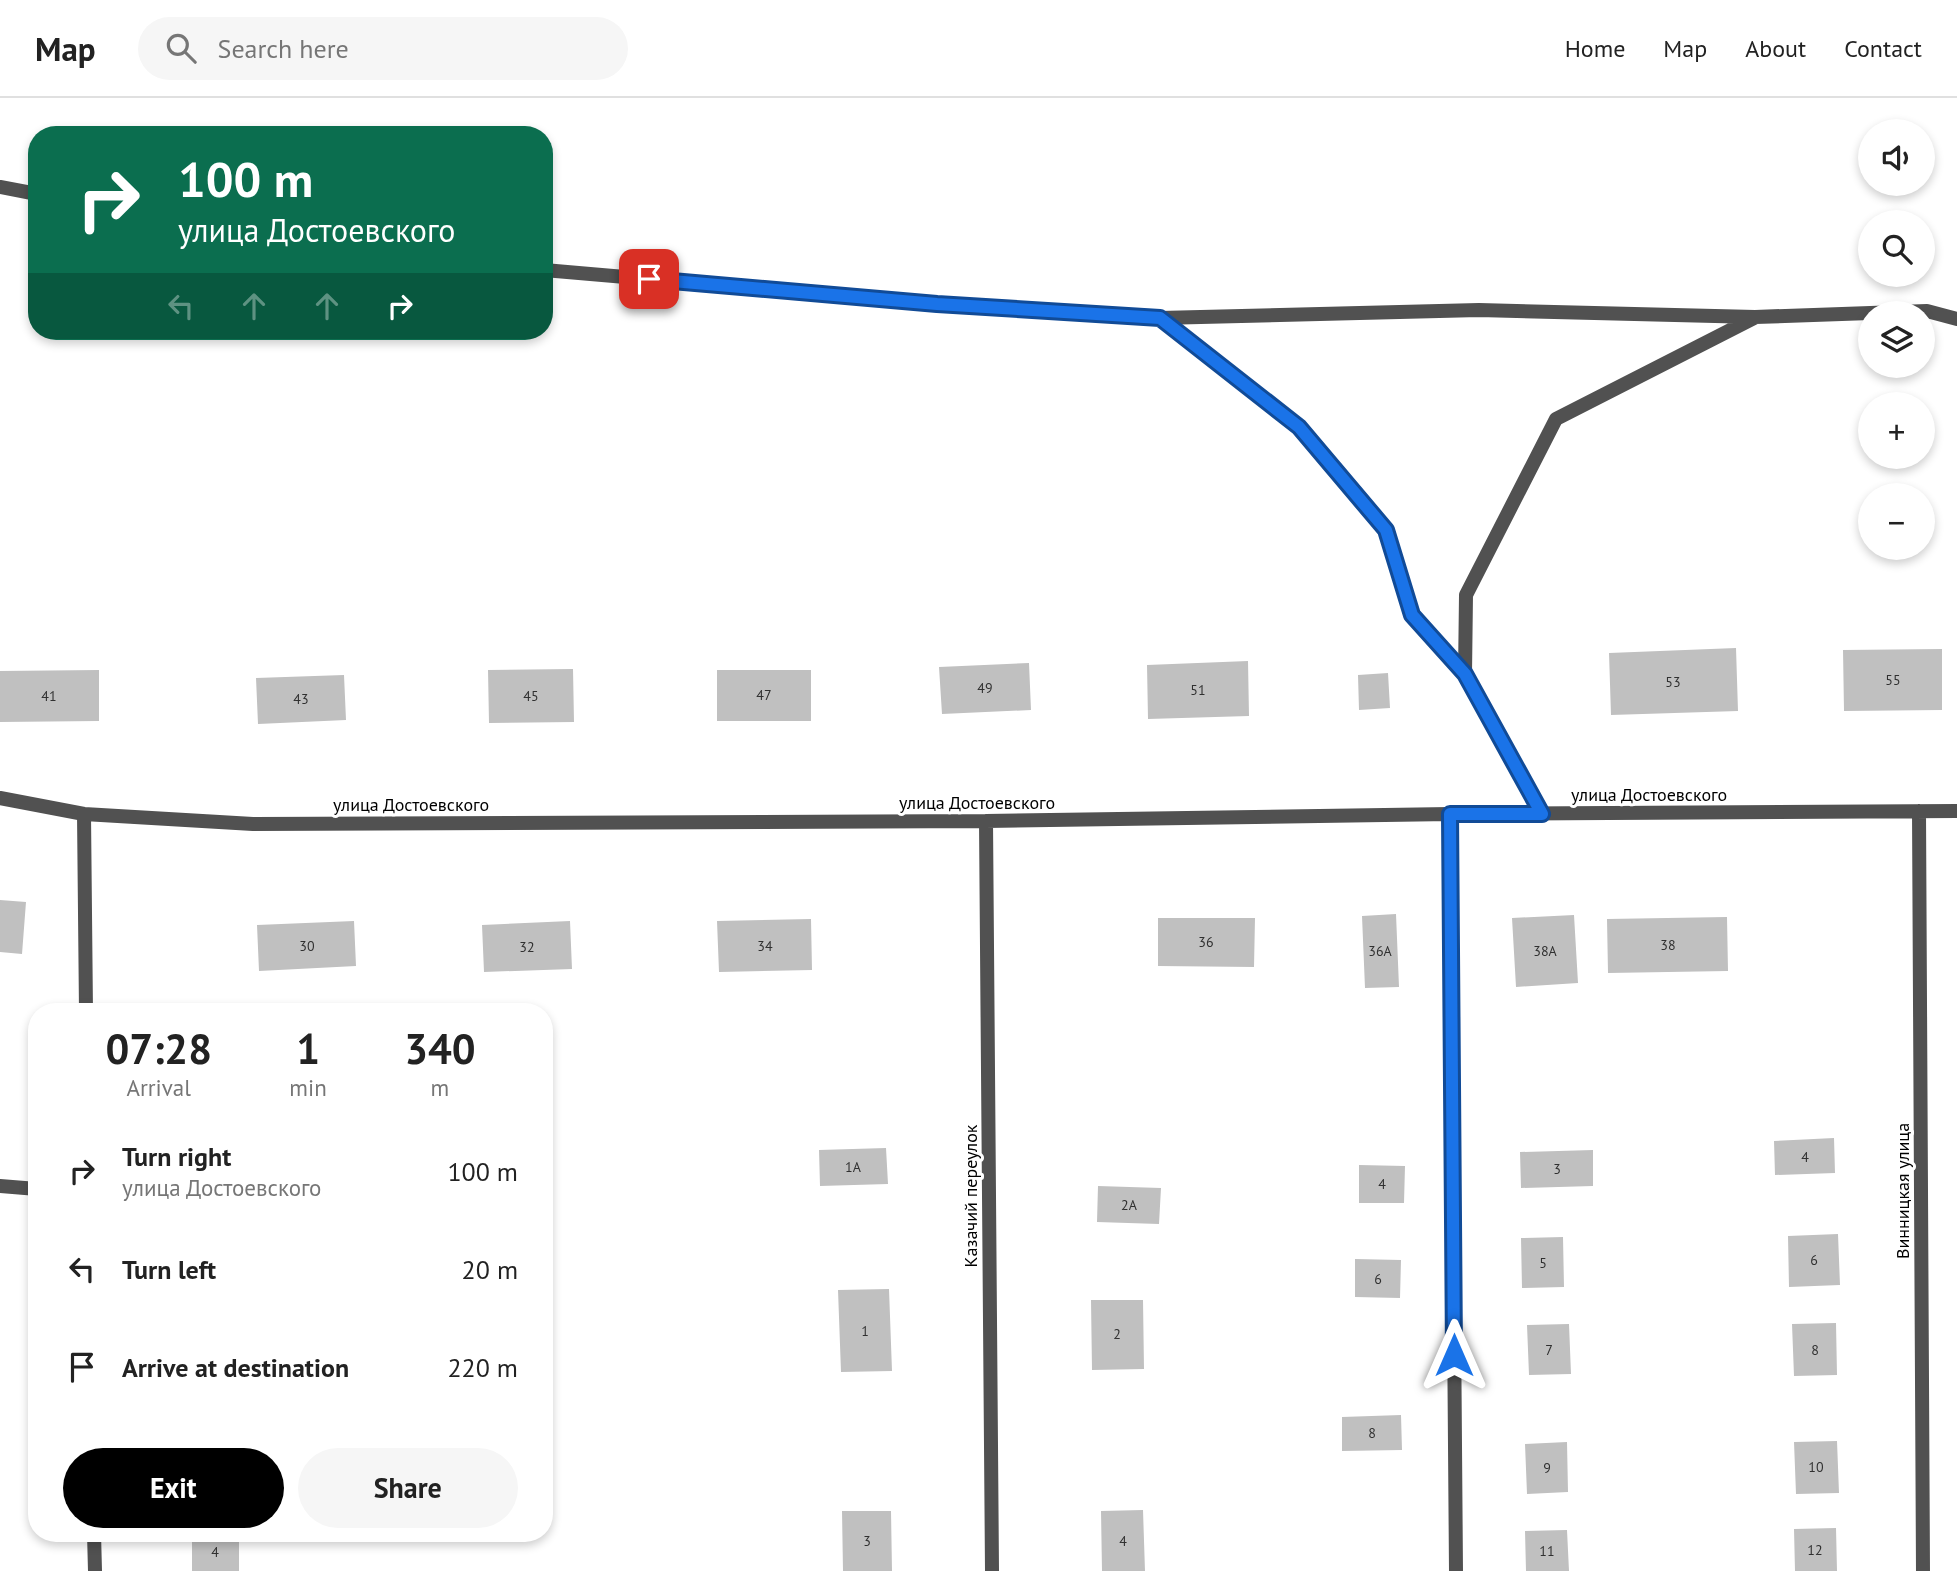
<!DOCTYPE html>
<meta charset="utf-8">
<style>
body{margin:0;font-family:"PT Sans",sans-serif;background:#f6f6f6;color:#222;height:100vh;display:flex;flex-direction:column;font-size:26px;white-space:nowrap}
*{box-sizing:border-box;margin:0}
p{font-size:23px;color:#767676}
.icon{flex:none;width:38px;height:38px;fill:none;stroke:currentColor;stroke-width:2;stroke-linecap:round;stroke-linejoin:round}
.map{position:relative;flex:1;overflow:hidden}
.panel{position:absolute;left:28px;top:905px;width:525px;height:539px;display:flex;flex-direction:column;background:#fff;border-radius:28px;box-shadow:0 4px 10px #0003}
.panel>*{flex:none}
.guide{position:absolute;left:28px;top:28px;width:525px;height:214px;border-radius:28px;box-shadow:0 4px 10px #0003;background:#0b6e4f;color:#fff;overflow:hidden}
.tools{position:absolute;left:1858px;top:21px;display:grid;gap:14px}
.tools a{display:grid;place-items:center;width:77px;height:77px;border-radius:50%;background:#fff;box-shadow:0 4px 10px #0003;font-size:35px}
.pin{position:absolute;display:grid;place-items:center;width:60px;height:60px;color:#fff;margin:-30px;border-radius:14px;box-shadow:0 4px 10px #0006}
.me{position:absolute;width:77px;margin:-38px;rotate:0deg;stroke-linejoin:round;filter:drop-shadow(0 0 5px #0008)}
.turn{display:flex;align-items:center;gap:24px;height:147px;padding:0 35px;font-size:32px}
.turn .icon{width:91px;height:91px;stroke-width:2.5}
.turn b{display:block;font-size:49px;line-height:60px}
.lanes{display:flex;align-items:center;height:66px;padding:0 35px;background:#0003;justify-content:center;gap:35px;direction:ltr}
.lanes .off{opacity:.35}
.eta{display:flex;justify-content:space-evenly;align-items:center;height:119px;text-align:center}
.eta b{font-size:42px;font-weight:700;line-height:49px}
.cta{display:flex;gap:14px;margin-top:auto;padding:14px 35px}
.cta a{flex:1;height:80px;border-radius:42px;background:#000;color:#fff;font-size:28px;font-weight:700;line-height:80px;text-align:center}
.cta a+a{background:#f6f6f6;color:#222}
ul{padding:0;list-style:none}
li{display:flex;align-items:center;gap:21px;height:98px;padding:0 35px}
li div{flex:1}
li b{display:block;font-size:26px}
li em{font-style:normal}
header{display:flex;align-items:center;gap:42px;box-sizing:border-box;height:98px;padding:0 35px;background:#fff;border-bottom:2px solid #e0e0e0}
header strong{font-size:33px}
nav{display:flex;gap:38px;margin-inline-start:auto;font-size:24px}
.search{width:490px;height:63px;background:#f6f6f6;display:flex;align-items:center;gap:18px;box-sizing:border-box;padding:0 24px;border-radius:38px;color:#767676;font-size:26px}
.map>svg:first-child{display:block}
.building{fill:#c0c0c0}
.lines{fill:none;stroke-linecap:round;stroke-linejoin:round}
.lane{stroke:#515151;stroke-width:14}
.street{stroke:#515151;stroke-width:14}
.route-casing{stroke:#114b97;stroke-width:18}
.route{stroke:#1a73e8;stroke-width:12}
.labels{text-anchor:middle;dominant-baseline:central;stroke-width:6;stroke-linejoin:round;paint-order:stroke}
.number-label{font-size:14px;fill:#303030}
.street-label{font-size:18px;fill:#000;stroke:#fff}
</style>
<header>
<strong>Map</strong>
<div class="search"><svg class="icon" aria-label="search" viewBox="0 0 24 24"><circle cx="10" cy="10" r="6"/><path d="M15 15l6 6"/></svg>Search here</div>
<nav><a>Home</a><a>Map</a><a>About</a><a>Contact</a></nav>
</header>
<div class="map">
<svg width="1957" height="1473" viewBox="0 0 1957 1473">
<rect width="100%" height="100%" fill="#fff"/>
<path class="building" d="M1736,550l2,63 -127,4 -2,-62z
M1942,551v61l-98,1 -1,-61z
M1248,563l1,55 -101,3 -1,-54z
M1029,565l2,47 -89,4 -3,-47z
M573,571l1,53 -85,1 -1,-53z
M99,572v51l-99,1v-51z
M717,572h94v51h-94z
M1388,575l2,35 -31,2 -1,-35z
M344,577l2,45 -88,4 -2,-46z
M0,802l26,2 -4,52 -22,-2z
M1396,816l3,73 -34,1 -3,-72z
M1574,817l4,68 -62,4 -4,-69z
M1727,819l1,54 -120,2 -1,-54z
M1158,820h97l-1,49 -96,-1z
M811,821l1,51 -93,2 -2,-51z
M354,823l2,45 -97,5 -2,-46z
M570,823l2,48 -88,3 -2,-47z
M1834,1040l1,35 -60,2 -1,-34z
M886,1050l2,36 -68,2 -1,-36z
M1593,1052v36l-72,2 -1,-36z
M1359,1067l46,1 -1,37h-45z
M1098,1088l63,2 -2,36 -62,-2z
M1838,1136l2,51 -51,2 -1,-51z
M1563,1139l1,50 -42,1 -1,-50z
M1355,1161l46,1 -1,38 -45,-1z
M889,1191l3,82 -51,1 -3,-82z
M1091,1202h52l1,69 -52,1z
M1836,1225l1,52 -43,1 -2,-52z
M1569,1226l2,50 -42,1 -2,-50z
M1401,1317l1,35 -60,1v-34z
M1837,1343l2,52 -43,1 -2,-52z
M1567,1344l1,50 -41,2 -2,-50z
M1143,1412l2,61h-43l-1,-60z
M842,1413h49l1,60h-49z
M1836,1430l1,43h-42l-1,-42z
M1567,1432l2,41h-43l-1,-40z
M192,1435h47v38h-47z"/>
<g class="lines">
<path class="lane" d="M0,89l37,7
M544,172l393,34 223,14 319,-8 276,7 172,-6 30,8
M1160,220l139,109 87,103 26,85 53,59
M1542,716l-77,-140 1,-79 90,-176 198,-101"/>
<path class="street" d="M0,700l84,16 169,10 733,-3 464,-7 507,-3
M1919,713l4,760
M84,716l2,198
M1450,716l6,757
M986,723l6,750
M0,1088l37,3
M94,1435l1,38"/>
</g>
<g class="lines">
<defs>
<path id="route" d="M649,181l288,25 223,14 139,109 87,103 26,85 53,59 77,140h-92l4,541"/>
</defs>
<use href="#route" class="route-casing"/>
<use href="#route" class="route"/>
</g>
<g class="labels">
<g class="number-label">
<text x="1893" y="582">55</text>
<text x="1673" y="584">53</text>
<text x="985" y="590">49</text>
<text x="1198" y="592">51</text>
<text x="764" y="597">47</text>
<text x="49" y="598">41</text>
<text x="531" y="598">45</text>
<text x="301" y="601">43</text>
<text x="1206" y="844">36</text>
<text x="1668" y="847">38</text>
<text x="307" y="848">30</text>
<text x="765" y="848">34</text>
<text x="527" y="849">32</text>
<text x="1380" y="853">36А</text>
<text x="1545" y="853">38А</text>
<text x="1805" y="1059">4</text>
<text x="853" y="1069">1А</text>
<text x="1557" y="1071">3</text>
<text x="1382" y="1086">4</text>
<text x="1129" y="1107">2А</text>
<text x="1814" y="1162">6</text>
<text x="1543" y="1165">5</text>
<text x="1378" y="1181">6</text>
<text x="865" y="1233">1</text>
<text x="1117" y="1236">2</text>
<text x="1549" y="1252">7</text>
<text x="1815" y="1252">8</text>
<text x="1372" y="1335">8</text>
<text x="1816" y="1369">10</text>
<text x="1547" y="1370">9</text>
<text x="867" y="1443">3</text>
<text x="1123" y="1443">4</text>
<text x="1815" y="1452">12</text>
<text x="1547" y="1453">11</text>
<text x="215" y="1454">4</text>
</g>
<g class="street-label">
<text x="1649" y="696">улица Достоевского</text>
<text x="977" y="704">улица Достоевского</text>
<text x="411" y="706">улица Достоевского</text>
<text transform="translate(1902 1093) rotate(-90)">Винницкая улица</text>
<text transform="translate(970 1098) rotate(-90)">Казачий переулок</text>
</g>
</g>
</svg>
<div class="tools">
<a><svg class="icon" aria-label="sound" viewBox="0 0 24 24"><path d="M4 9h4l5-4v14l-5-4H4zM17 9q2 3 0 6"/></svg></a>
<a><svg class="icon" aria-label="search" viewBox="0 0 24 24"><circle cx="10" cy="10" r="6"/><path d="M15 15l6 6"/></svg></a>
<a><svg class="icon" aria-label="layers" viewBox="0 0 24 24"><path d="M12 4l9 5-9 5-9-5zM3 14l9 5 9-5"/></svg></a>
<a>+</a>
<a>−</a>
</div>
<div class="pin" style="left:649px;top:181px;background:#d93025"><svg class="icon" aria-label="arrive" viewBox="0 0 24 24"><path d="M6 21V4h12l-3 4 3 4H6"/></svg></div>
<svg class="me" style="left:1454px;top:1257px" viewBox="-20 -20 40 40"><path d="M0-17L14 15 0 8-14 15z" fill="#1a73e8" stroke="#fff" stroke-width="4"/></svg>
<div class="guide">
<div class="turn"><svg class="icon" aria-label="right" viewBox="0 0 24 24"><path d="M7 20v-9h11M14 6l5 5-5 5"/></svg><div><b>100 m</b>улица Достоевского</div></div>
<div class="lanes"><svg class="icon off" aria-label="left" viewBox="0 0 24 24"><path d="M17 20v-9H6M10 6l-5 5 5 5"/></svg><svg class="icon off" aria-label="ahead" viewBox="0 0 24 24"><path d="M12 20V5M6 11l6-6 6 6"/></svg><svg class="icon off" aria-label="ahead" viewBox="0 0 24 24"><path d="M12 20V5M6 11l6-6 6 6"/></svg><svg class="icon" aria-label="right" viewBox="0 0 24 24"><path d="M7 20v-9h11M14 6l5 5-5 5"/></svg></div>
</div>
<section class="panel">
<div class="eta">
<div><b>07:28</b><p>Arrival</p></div>
<div><b>1</b><p>min</p></div>
<div><b>340</b><p>m</p></div>
</div>
<ul>
<li><svg class="icon" aria-label="right" viewBox="0 0 24 24"><path d="M7 20v-9h11M14 6l5 5-5 5"/></svg><div><b>Turn right</b><p>улица Достоевского</p></div><em>100 m</em></li>
<li><svg class="icon" aria-label="left" viewBox="0 0 24 24"><path d="M17 20v-9H6M10 6l-5 5 5 5"/></svg><div><b>Turn left</b></div><em>20 m</em></li>
<li><svg class="icon" aria-label="arrive" viewBox="0 0 24 24"><path d="M6 21V4h12l-3 4 3 4H6"/></svg><div><b>Arrive at destination</b></div><em>220 m</em></li>
</ul>
<div class="cta"><a>Exit</a><a>Share</a></div>
</section>
</div>
